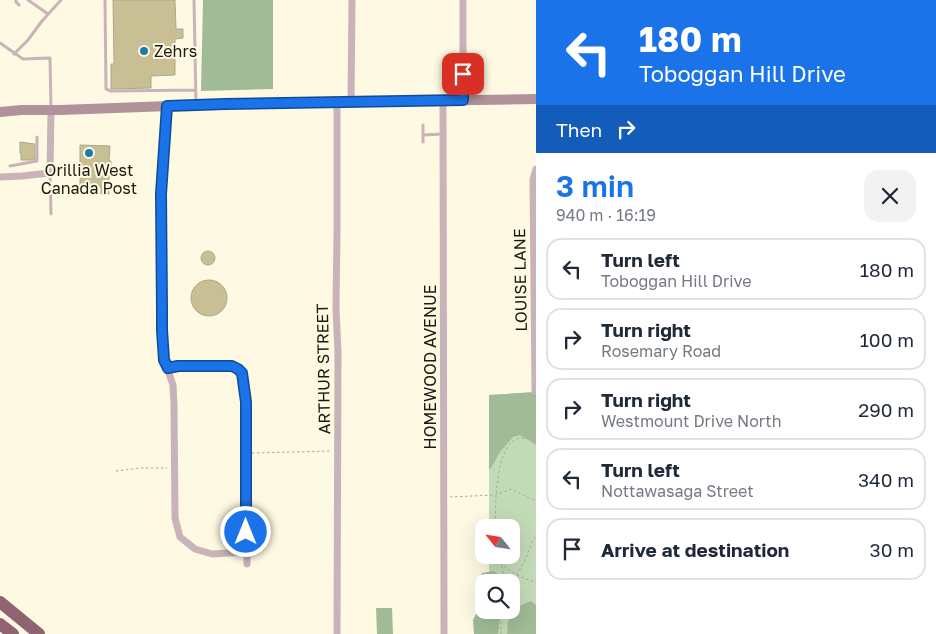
<!DOCTYPE html>
<meta charset="utf-8">
<style>
body{margin:0;font-family:"Golos Text",sans-serif;background:#f2f2f3;color:#1f2937;height:100vh;display:flex;flex-direction:column;font-size:19px;white-space:nowrap}
*{box-sizing:border-box;margin:0}
p{font-size:16px;color:#747a83}
.icon{flex:none;width:28px;height:28px;fill:none;stroke:currentColor;stroke-width:2;stroke-linecap:round;stroke-linejoin:round}
.map{position:relative;flex:1;overflow:hidden}
.drawer{display:flex;flex-direction:column;background:#fff;width:400px}
.drawer>*{flex:none}
.banner{background:#1a73e8;color:#fff;overflow:hidden}
.needle{width:32px;rotate:300deg}
.fabs{position:absolute;left:475px;top:519px;display:grid;gap:10px}
.fabs a{display:grid;place-items:center;width:45px;height:45px;border-radius:10px;background:#fff;box-shadow:0 5px 20px #0002;font-size:25px}
.pin{position:absolute;display:grid;place-items:center;width:42px;height:42px;color:#fff;margin:-21px;border-radius:10px;box-shadow:0 2px 8px #0006}
.me{position:absolute;width:55px;margin:-28px;rotate:0deg;stroke-linejoin:round;filter:drop-shadow(0 0 4px #0008)}
.turn{display:flex;align-items:center;gap:18px;height:105px;padding:0 20px;font-size:22px}
.turn .icon{width:65px;height:65px;stroke-width:2.5}
.turn b{display:block;font-size:35px;line-height:42px}
.then{display:flex;align-items:center;height:48px;padding:0 20px;background:#0003;gap:10px;font-size:19px}
.round{display:grid;place-items:center;flex:none;width:52px;height:52px;border-radius:15px;background:#f2f2f3}
.headline{display:flex;align-items:center;justify-content:space-between;height:85px;padding:0 20px}
h1{font-size:30px;font-weight:600;line-height:38px;color:#1a73e8}
ul{padding:0;list-style:none}
li{display:flex;align-items:center;gap:15px;height:62px;margin:0 10px 8px;padding:0 10px;border:2px solid #e0e1e3;border-radius:15px}
li div{flex:1}
li b{display:block;font-size:19px}
li em{font-style:normal}
main{display:flex;flex:1;min-height:0}
.map>svg:first-child{display:block}
.green{fill:#c2dbb7}
.forest{fill:#a1bb96}
.building{fill:#c9bf94;stroke:#ada78c}
.lines{fill:none;stroke-linecap:round;stroke-linejoin:round}
.path{stroke:#aca895;stroke-width:1;stroke-dasharray:2.5 2.5;stroke-linecap:butt}
.lane{stroke:#c9b3b9;stroke-width:3}
.street{stroke:#c9b3b9;stroke-width:7}
.secondary{stroke:#b1919a;stroke-width:10}
.highway{stroke:#8f6470;stroke-width:12}
.route-casing{stroke:#114b97;stroke-width:12}
.route{stroke:#1a73e8;stroke-width:9}
.poi-dot{fill:#1d7aa7;stroke:#fef9e2;stroke-width:2}
.labels{text-anchor:middle;dominant-baseline:central;stroke-width:4;stroke-linejoin:round;paint-order:stroke}
.poi-label{font-size:16px;fill:#1c1a10;stroke:#fef9e2;text-anchor:start}
.street-label{font-size:16px;fill:#1c1a10;stroke:#fef9e2}
</style>
<main>
<div class="map">
<svg width="536" height="634" viewBox="0 0 536 634">
<rect width="100%" height="100%" fill="#fef9e2"/>
<path class="green" d="M536,392v242h-46l-1,-24h22v-28h-22v-27h22v-27l-22,-1v-132z"/>
<path class="forest" d="M203,0h70v89l-72,2z
M536,392v53l-16,-10 -7,2 -13,15 -9,16 -2,1v-74z
M494,571l6,5 1,6h-17v28h13l3,8 -2,16h-24l-1,-14 6,-12 -1,-28 4,-7z
M531,601l5,4v29h-29c1,-4 0,-9 1,-13 2,-10 14,-17 23,-20z
M376,608h16l1,26h-16z"/>
<path class="building" d="M113,0h62l1,29h7v9l-8,1v36l-24,1v12l-40,1v-25h3z
M20,142l15,2v16h-14v-7h-1z
M80,145l30,1 -1,15h2v5h-2v28h-8v-8h-21z
M201 258a7 7 0 1 1 14 0a7 7 0 1 1-14 0Z
M191 298a18 18 0 1 1 36 0a18 18 0 1 1-36 0Z"/>
<g class="lines">
<path class="path" d="M252,453l78,-2
M116,471l24,-3h27
M450,497l45,-2 16,-6 25,12
M495,528c1,-21 -1,-80 22,-89 5,-2 13,0 19,0
M495,555c4,12 29,25 41,27
M502,566l2,16
M511,583c10,-13 17,-29 22,-44l3,-2
M501,634v-19l3,-5"/>
<path class="lane" d="M16,0v2l3,3
M28,0l20,14
M105,0l1,89 5,2 85,-1
M194,0l2,104
M0,43l23,16 27,-1 1,51
M14,54l14,-14 14,-19 19,-21
M423,125v17
M423,135l20,-1
M10,166l27,-5v-24
M50,174l1,40"/>
<path class="street" d="M463,0v100
M443,101l1,533
M337,103v129l-1,77 2,44 -1,281
M351,103l1,-103
M167,106l-6,88 1,136 2,29 9,26 1,20 1,113 5,19 15,12 17,5 34,-2
M0,177l22,-1 28,-3 1,-63
M168,368l10,-2h54l6,3 4,4 4,29 1,162
M535,391l-2,-211 3,-11"/>
<path class="secondary" d="M0,112l21,-2h39l165,-6 311,-5"/>
<path class="highway" d="M0,602l39,32
M0,624l13,10"/>
</g>
<g class="lines">
<defs>
<path id="route" d="M246,532v-130l-4,-29 -4,-4 -6,-3h-54l-10,2 -4,-8 -2,-30v-20l-1,-116 6,-88 58,-2 238,-4v-26"/>
</defs>
<use href="#route" class="route-casing"/>
<use href="#route" class="route"/>
</g>
<g class="poi-dot">
<circle cx="144" cy="51" r="5"/>
<circle cx="89" cy="153" r="5"/>
</g>
<g class="labels">
<g class="poi-label">
<text x="154" y="51">Zehrs</text>
<text x="89" y="170" text-anchor="middle">Orillia West<tspan x="89" dy="18">Canada Post</tspan></text>
</g>
<g class="street-label">
<text transform="translate(520 280) rotate(-91)">LOUISE LANE</text>
<text transform="translate(430 367) rotate(-90)">HOMEWOOD AVENUE</text>
<text transform="translate(323 369) rotate(-91)">ARTHUR STREET</text>
</g>
</g>
</svg>
<div class="fabs">
<a><svg class="needle" viewBox="-14 -14 28 28"><path d="M0-13l5 13h-10z" fill="#e53935"/><path d="M0 13l5-13h-10z" fill="#747a83"/></svg></a>
<a><svg class="icon" aria-label="search" viewBox="0 0 24 24"><circle cx="10" cy="10" r="6"/><path d="M15 15l6 6"/></svg></a>
</div>
<div class="pin" style="left:463px;top:74px;background:#d93025"><svg class="icon" aria-label="arrive" viewBox="0 0 24 24"><path d="M6 21V4h12l-3 4 3 4H6"/></svg></div>
<svg class="me" style="left:246px;top:532px" viewBox="-20 -20 40 40"><circle r="17" fill="#1a73e8" stroke="#fff" stroke-width="3"/><path d="M0-11L8 9 0 5-8 9z" fill="#fff"/></svg>
</div>
<section class="drawer">
<div class="banner">
<div class="turn"><svg class="icon" aria-label="left" viewBox="0 0 24 24"><path d="M17 20v-9H6M10 6l-5 5 5 5"/></svg><div><b>180 m</b>Toboggan Hill Drive</div></div>
<div class="then">Then<svg class="icon" aria-label="right" viewBox="0 0 24 24"><path d="M7 20v-9h11M14 6l5 5-5 5"/></svg></div>
</div>
<div class="headline"><div><h1>3 min</h1><p>940 m · 16:19</p></div><a class="round"><svg class="icon" aria-label="close" viewBox="0 0 24 24"><path d="M6 6l12 12M18 6L6 18"/></svg></a></div>
<ul>
<li><svg class="icon" aria-label="left" viewBox="0 0 24 24"><path d="M17 20v-9H6M10 6l-5 5 5 5"/></svg><div><b>Turn left</b><p>Toboggan Hill Drive</p></div><em>180 m</em></li>
<li><svg class="icon" aria-label="right" viewBox="0 0 24 24"><path d="M7 20v-9h11M14 6l5 5-5 5"/></svg><div><b>Turn right</b><p>Rosemary Road</p></div><em>100 m</em></li>
<li><svg class="icon" aria-label="right" viewBox="0 0 24 24"><path d="M7 20v-9h11M14 6l5 5-5 5"/></svg><div><b>Turn right</b><p>Westmount Drive North</p></div><em>290 m</em></li>
<li><svg class="icon" aria-label="left" viewBox="0 0 24 24"><path d="M17 20v-9H6M10 6l-5 5 5 5"/></svg><div><b>Turn left</b><p>Nottawasaga Street</p></div><em>340 m</em></li>
<li><svg class="icon" aria-label="arrive" viewBox="0 0 24 24"><path d="M6 21V4h12l-3 4 3 4H6"/></svg><div><b>Arrive at destination</b></div><em>30 m</em></li>
</ul>
</section>
</main>
